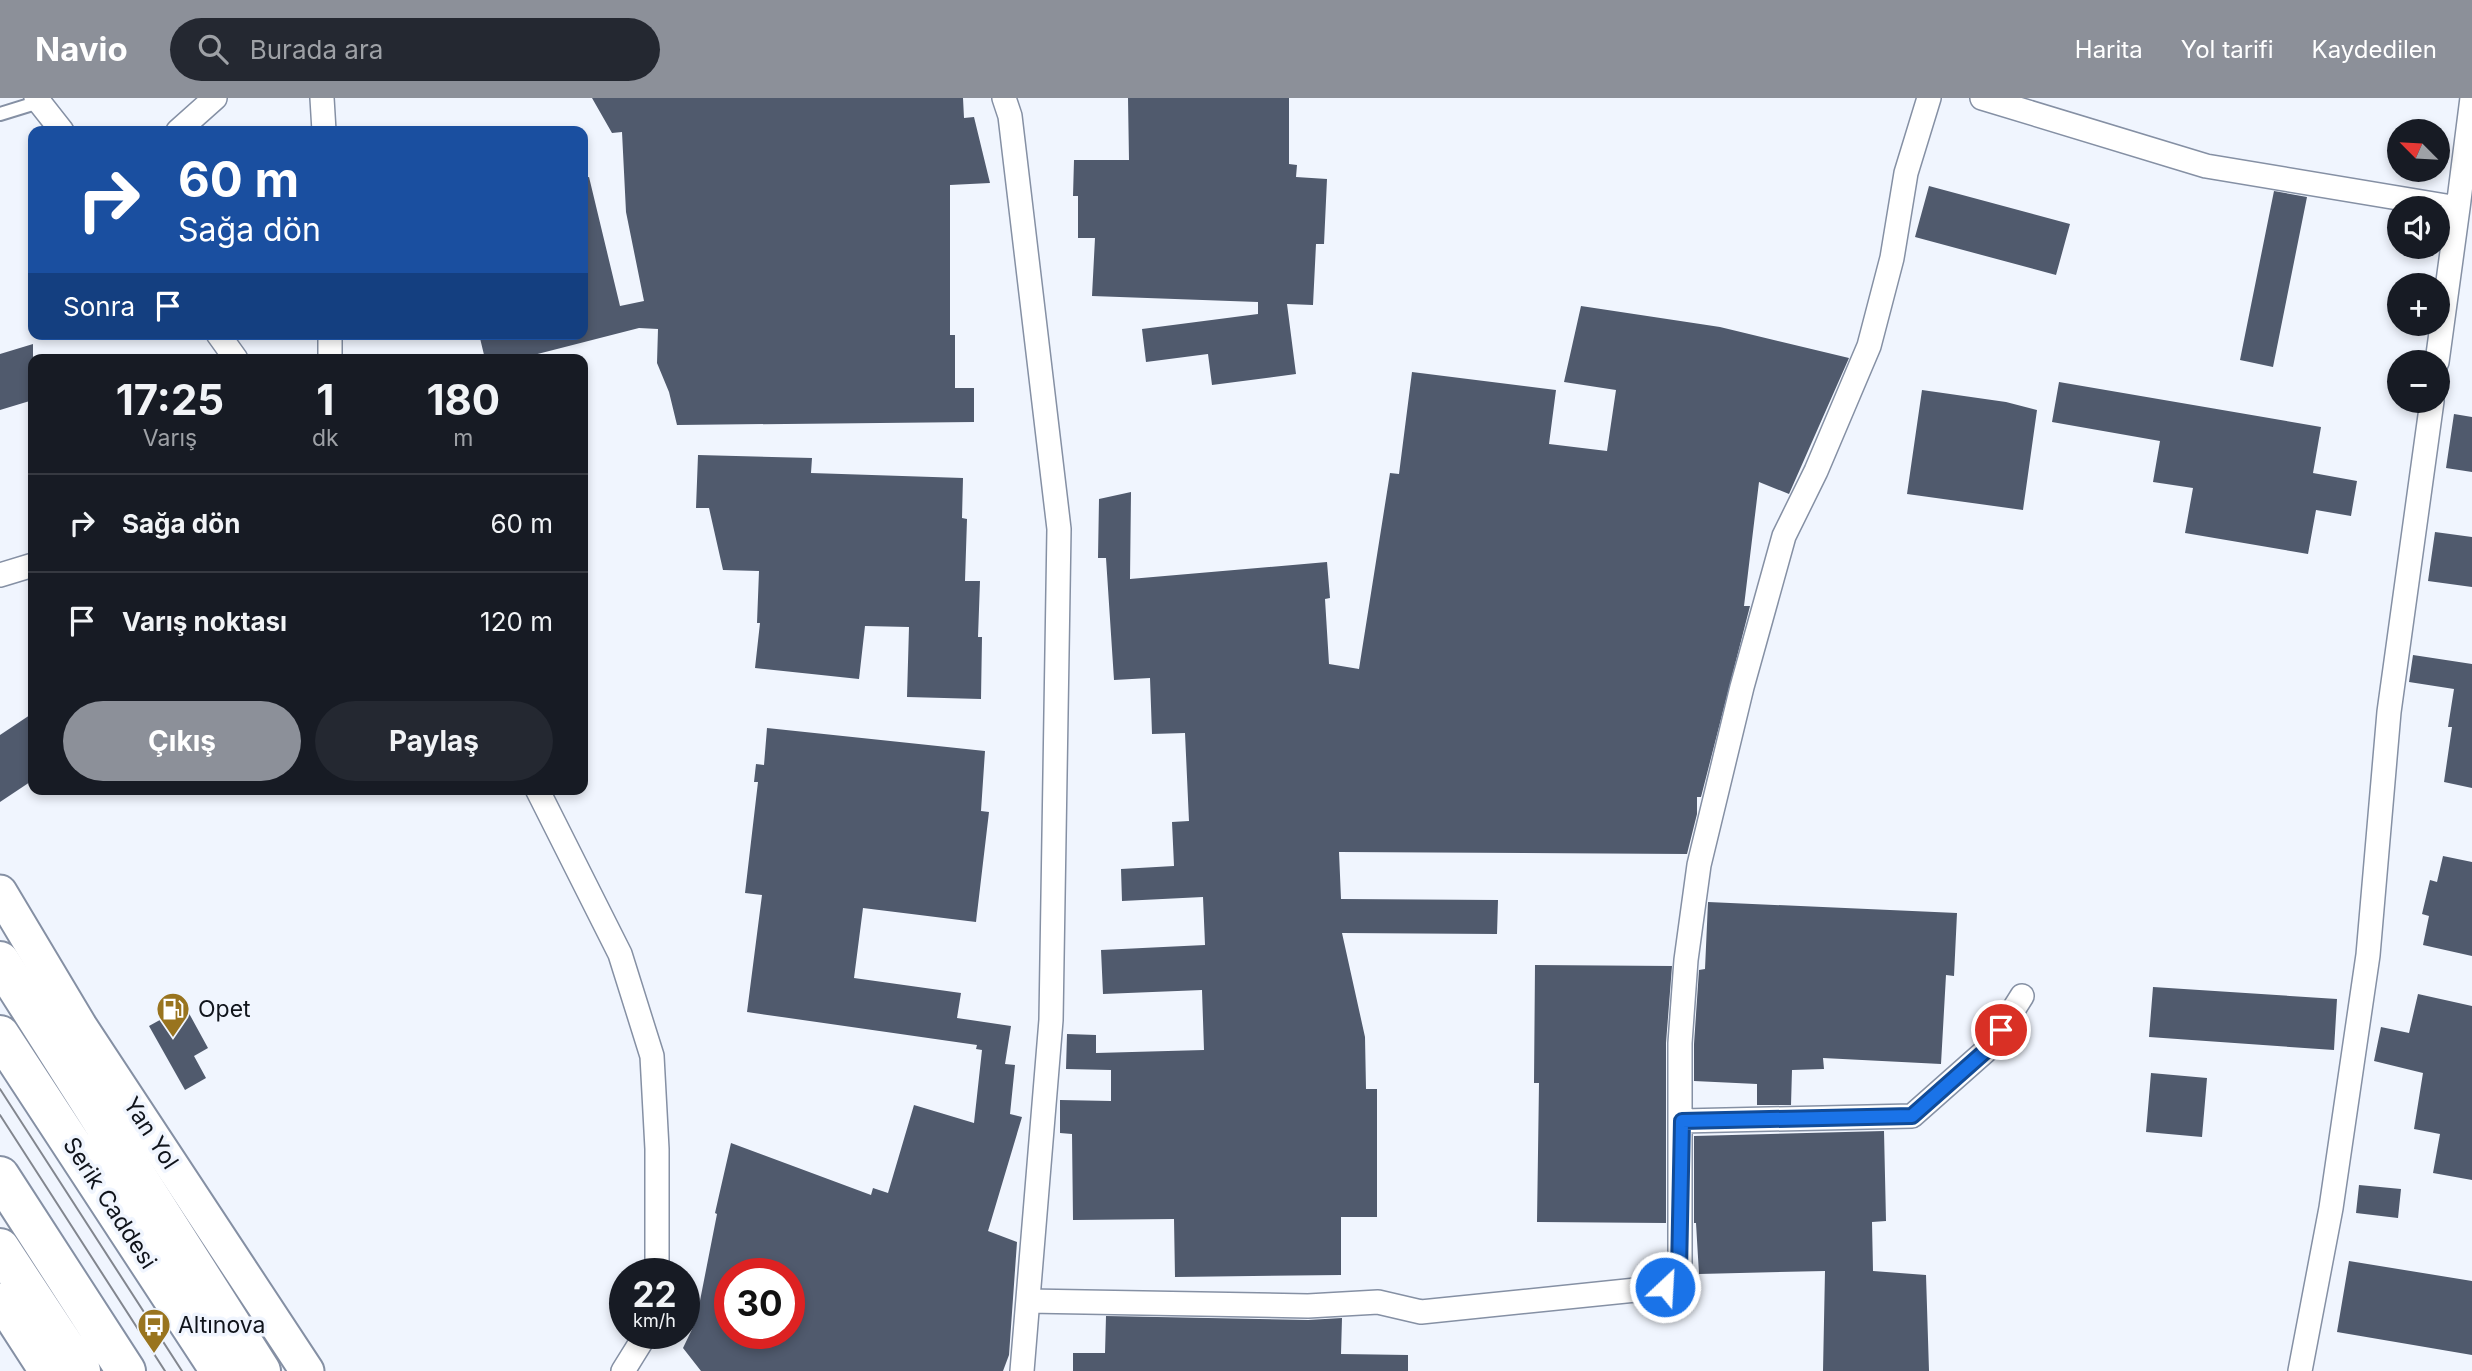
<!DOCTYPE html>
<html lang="tr">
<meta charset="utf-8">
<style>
body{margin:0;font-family:Inter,sans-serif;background:#242831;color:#f1f3f6;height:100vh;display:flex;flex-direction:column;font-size:26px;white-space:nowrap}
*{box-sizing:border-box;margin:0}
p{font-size:23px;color:#9ea1a6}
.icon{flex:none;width:38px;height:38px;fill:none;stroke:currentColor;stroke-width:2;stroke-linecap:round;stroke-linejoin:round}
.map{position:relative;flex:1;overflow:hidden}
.panel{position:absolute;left:28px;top:256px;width:560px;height:441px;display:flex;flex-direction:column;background:#171b24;border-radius:14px;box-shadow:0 4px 10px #0003}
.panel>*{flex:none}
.top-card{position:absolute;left:28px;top:28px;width:560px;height:214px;border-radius:14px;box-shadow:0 4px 10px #0003;background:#1a4fa0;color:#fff;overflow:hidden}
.needle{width:46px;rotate:294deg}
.buttons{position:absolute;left:2387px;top:21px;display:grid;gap:14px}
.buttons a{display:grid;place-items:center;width:63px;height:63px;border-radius:50%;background:#171b24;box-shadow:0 4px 10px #0003;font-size:35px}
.speed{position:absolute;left:609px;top:1160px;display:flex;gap:14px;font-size:35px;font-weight:700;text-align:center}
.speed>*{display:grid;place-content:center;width:91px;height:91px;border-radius:50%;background:#171b24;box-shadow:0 4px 10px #0003;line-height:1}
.speed small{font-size:18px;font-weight:400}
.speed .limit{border:10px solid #d22;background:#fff;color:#111}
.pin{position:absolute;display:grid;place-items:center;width:60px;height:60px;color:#fff;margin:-30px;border:4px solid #fff;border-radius:50%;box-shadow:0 2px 7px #0007}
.me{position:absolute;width:77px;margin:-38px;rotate:25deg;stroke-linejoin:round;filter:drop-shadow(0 0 5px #0008)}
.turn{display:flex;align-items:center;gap:24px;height:147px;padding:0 35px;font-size:32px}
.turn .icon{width:91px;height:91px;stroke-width:2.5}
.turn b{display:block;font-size:49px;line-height:60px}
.then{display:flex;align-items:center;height:66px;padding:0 35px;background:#0003;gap:14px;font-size:26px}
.eta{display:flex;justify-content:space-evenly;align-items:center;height:119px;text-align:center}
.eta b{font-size:42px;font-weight:700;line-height:49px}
.button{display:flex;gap:14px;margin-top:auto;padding:14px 35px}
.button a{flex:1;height:80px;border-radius:42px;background:#8c9099;color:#fff;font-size:28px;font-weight:700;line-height:80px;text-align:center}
.button a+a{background:#242831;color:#f1f3f6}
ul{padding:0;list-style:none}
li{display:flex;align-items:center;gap:21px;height:98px;padding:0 35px;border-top:2px solid #363941}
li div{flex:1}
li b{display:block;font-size:26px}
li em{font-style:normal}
header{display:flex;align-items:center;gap:42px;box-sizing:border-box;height:98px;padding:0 35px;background:#8c9099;color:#fff}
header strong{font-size:33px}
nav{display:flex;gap:38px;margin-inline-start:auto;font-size:24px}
.search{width:490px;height:63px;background:#242831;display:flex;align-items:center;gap:18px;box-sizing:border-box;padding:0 24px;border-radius:38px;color:#9ea1a6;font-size:26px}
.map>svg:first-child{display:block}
.building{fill:#505a6d;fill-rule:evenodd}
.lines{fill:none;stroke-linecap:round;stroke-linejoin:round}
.lane-casing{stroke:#8590a4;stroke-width:16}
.street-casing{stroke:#8590a4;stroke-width:26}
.secondary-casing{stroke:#8590a4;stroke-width:37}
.highway-casing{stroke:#8590a4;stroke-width:42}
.lane{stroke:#fff;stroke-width:12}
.street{stroke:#fff;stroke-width:23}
.secondary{stroke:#fff;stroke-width:33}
.highway{stroke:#fff;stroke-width:38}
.tram{stroke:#82868e;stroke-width:2}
.route-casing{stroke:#114b97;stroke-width:18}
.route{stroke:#1a73e8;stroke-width:12}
.labels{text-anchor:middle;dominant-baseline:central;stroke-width:7;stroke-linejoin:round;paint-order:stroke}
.poi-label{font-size:23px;fill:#10141b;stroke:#f0f5fe;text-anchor:start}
.street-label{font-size:23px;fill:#10141b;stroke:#f0f5fe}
</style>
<header>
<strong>Navio</strong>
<div class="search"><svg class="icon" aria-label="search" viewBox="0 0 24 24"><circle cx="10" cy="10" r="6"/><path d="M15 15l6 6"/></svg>Burada ara</div>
<nav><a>Harita</a><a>Yol tarifi</a><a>Kaydedilen</a></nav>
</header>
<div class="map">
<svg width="2472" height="1273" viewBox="0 0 2472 1273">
<rect width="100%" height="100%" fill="#f0f5fe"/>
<path class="building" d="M592,0h371l1,20 10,-1 16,66 -40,2v150h5v53h19v34l-297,3 -8,-33 -12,-29 1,-34 -19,-1 -121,31h-33l-6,-25h104v-156l6,-1 31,129 24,-5 -18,-89 -4,-80 -10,1z
M1128,0h161v66l8,1 -1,12 31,2 -3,65h-8l-3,61 -26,-1 9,70 -84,11 -4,-31 -62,8 -4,-33 116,-15v-12l-166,-6 3,-58h-17v-42h-5l1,-36h55z
M1929,88l141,38 -14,51 -141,-38z
M2274,93l33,6 -34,170 -33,-7z
M1581,208l139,21 129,31 -60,136 -30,-12 -15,124h6l-49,191h-4v17l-10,40 -348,-2 2,47 157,1 -1,34 -155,-1 23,104 1,52h11v128h-36v58l-166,2 -1,-58 -101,1 -1,-86 -12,-1v-33l51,1v-31l-45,-1 1,-35 29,1v18l108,-3 -2,-60 -99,4 -2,-44 104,-5 -2,-48 -81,4 -1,-32 53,-3 -2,-44 17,-1 -4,-88 -33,1 -2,-56 -36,2 -8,-122h-8l1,-59 32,-7 -1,87 197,-17 3,36 -5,1 4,65 30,5 31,-196 9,1 13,-102 144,18 -7,54 58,7 9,-61 -52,-8z
M33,246v56l-33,10v-56z
M2059,284l262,45 -8,46 44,8 -6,35 -35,-6 -8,44 -123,-21 8,-45 -40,-6 7,-41 -108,-19z
M1922,292l84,12 31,8 -14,100 -116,-16z
M2454,316l18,3v55l-26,-4z
M698,357l114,3 -1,15 152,5 -1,40 5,1 -2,62h15l-2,56h4l-1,62 -74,-2 2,-70 -44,-1 -6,53 -104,-11 5,-45h-3l2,-52 -36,-1 -14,-62h-13z
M2435,434l37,5v50l-44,-6z
M2413,557l59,9v124l-28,-6 8,-55h-4l6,-38 -45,-7z
M33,615v67l-33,22v-67z
M767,630l218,23 -4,60 8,1 -13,110 -113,-14 -9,70 107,15 -4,25 54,8 -6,38 10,1 -5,49 12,3 -34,114 29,11 -8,113 -6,16h-302l-18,-23 13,-27 21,-107 -2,-1 16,-70 140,52 2,-7 15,5 26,-88 60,18 8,-73 -6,-1 1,-4 -230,-33 15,-117 -17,-2 13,-111h-4l2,-18 8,1zM730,1176h59v60h-59z
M2443,758l29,6v94l-49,-11 6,-29 -7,-2 8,-34 7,2z
M1708,804l249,11 -3,63 -8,-1 -5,89 -118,-6 1,11 -32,1 -1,35h-34v-21l-63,-3v-37l5,-74 6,-1z
M1535,867l137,1 -6,77v180l-129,-1 2,-139h-5z
M2153,889l184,12 -3,51 -185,-13z
M2418,896l54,12v174l-39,-7 7,-39 -26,-5 9,-56 -49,-12 7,-34 28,6z
M185,908l23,42 -14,8 12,22 -21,12 -36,-64z
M2151,975l56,5 -5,59 -56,-5z
M1884,1033l2,90 -14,1 1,49 53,4 3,96h-106l2,-100 -126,3 -3,-51h-2v-87z
M2359,1087l42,4 -3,29 -42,-5z
M2349,1163l123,20v74l-135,-23z
M1106,1218l202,4 34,-2 -1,36 67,1v16h-335v-18h32z"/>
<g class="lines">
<defs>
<path id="lane" d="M0,16l39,-12"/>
<path id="street" d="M36,0l26,33
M322,0l2,33
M1004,0l6,18 49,413 -8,491 -29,351
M1982,0l224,68 252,42 14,-110
M178,33l37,-33
M218,236l18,25
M330,261v-25
M2437,264l21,-154
M0,477l33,-10
M537,691l83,165 32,102 5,93v125
M1682,1023l230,-5 78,-69 32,-51
M1028,1203l280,5 70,-4 43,10 244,-25 15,-16v-228l6,-83 13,-95 43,-178 42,-151 32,-65 53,-125 23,-88 14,-85 23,-75
M623,1273l23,-37
M2300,1273l31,-163 37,-253 21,-243 43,-311"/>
<path id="secondary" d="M0,794l80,134 227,345
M0,1202l46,71"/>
<path id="highway" d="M0,863l261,410
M0,937l220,336
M0,1078l126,195
M0,1150l81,123"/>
</defs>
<use href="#lane" class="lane-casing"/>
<use href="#street" class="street-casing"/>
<use href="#secondary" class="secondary-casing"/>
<use href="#highway" class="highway-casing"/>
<use href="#lane" class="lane"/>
<use href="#street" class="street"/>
<use href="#secondary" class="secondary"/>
<use href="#highway" class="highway"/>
<path class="tram" d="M0,991l182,282
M0,1017l165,256"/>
</g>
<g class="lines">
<defs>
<path id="route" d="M1665,1189l14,-16 3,-150 230,-5 78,-69 11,-17"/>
</defs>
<use href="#route" class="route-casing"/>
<use href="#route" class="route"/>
</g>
<defs>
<symbol id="fuel-pin" viewBox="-11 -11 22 30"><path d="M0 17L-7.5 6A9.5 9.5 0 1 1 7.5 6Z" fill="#99741f" stroke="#f0f5fe"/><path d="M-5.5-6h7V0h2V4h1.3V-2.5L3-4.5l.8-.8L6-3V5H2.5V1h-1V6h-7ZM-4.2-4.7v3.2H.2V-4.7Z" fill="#fff"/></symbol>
<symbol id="bus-pin" viewBox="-11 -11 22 30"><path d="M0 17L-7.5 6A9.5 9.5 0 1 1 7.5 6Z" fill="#99741f" stroke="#f0f5fe"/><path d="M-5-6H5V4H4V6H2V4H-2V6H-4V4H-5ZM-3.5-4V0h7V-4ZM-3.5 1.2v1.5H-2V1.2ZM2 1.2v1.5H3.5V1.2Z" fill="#fff"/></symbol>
</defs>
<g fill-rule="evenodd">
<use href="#fuel-pin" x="154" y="892" width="38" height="52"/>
<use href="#bus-pin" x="135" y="1208" width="38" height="52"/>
</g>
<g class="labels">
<g class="poi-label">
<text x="198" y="911">Opet</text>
<text x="178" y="1227">Altınova</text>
</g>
<g class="street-label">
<text transform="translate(151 1035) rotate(57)">Yan Yol</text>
<text transform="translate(110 1105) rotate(57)">Serik Caddesi</text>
</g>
</g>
</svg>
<div class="buttons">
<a><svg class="needle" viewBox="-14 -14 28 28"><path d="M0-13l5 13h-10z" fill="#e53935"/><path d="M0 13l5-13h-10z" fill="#9ea1a6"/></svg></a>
<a><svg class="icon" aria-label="sound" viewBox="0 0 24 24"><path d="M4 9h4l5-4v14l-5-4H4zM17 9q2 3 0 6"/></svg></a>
<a>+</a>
<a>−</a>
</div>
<div class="speed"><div>22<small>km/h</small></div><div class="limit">30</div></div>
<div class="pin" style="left:2001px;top:932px;background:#d93025"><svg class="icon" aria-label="arrive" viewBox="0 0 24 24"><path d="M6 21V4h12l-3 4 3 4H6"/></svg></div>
<svg class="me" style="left:1665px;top:1189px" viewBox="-20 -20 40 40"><circle r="17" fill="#1a73e8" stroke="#fff" stroke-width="3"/><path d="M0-11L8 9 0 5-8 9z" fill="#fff"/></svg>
<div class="top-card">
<div class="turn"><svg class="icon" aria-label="right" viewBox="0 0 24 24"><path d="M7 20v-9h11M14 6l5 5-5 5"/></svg><div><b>60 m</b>Sağa dön</div></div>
<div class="then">Sonra<svg class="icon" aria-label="arrive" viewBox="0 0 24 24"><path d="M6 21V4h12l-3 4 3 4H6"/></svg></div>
</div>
<section class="panel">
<div class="eta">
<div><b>17:25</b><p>Varış</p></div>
<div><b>1</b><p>dk</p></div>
<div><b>180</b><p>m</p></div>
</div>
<ul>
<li><svg class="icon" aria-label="right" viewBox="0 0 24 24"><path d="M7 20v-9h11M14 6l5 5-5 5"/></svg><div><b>Sağa dön</b></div><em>60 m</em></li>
<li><svg class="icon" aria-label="arrive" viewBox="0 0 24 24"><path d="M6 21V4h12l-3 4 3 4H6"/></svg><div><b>Varış noktası</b></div><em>120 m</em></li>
</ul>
<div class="button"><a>Çıkış</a><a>Paylaş</a></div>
</section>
</div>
